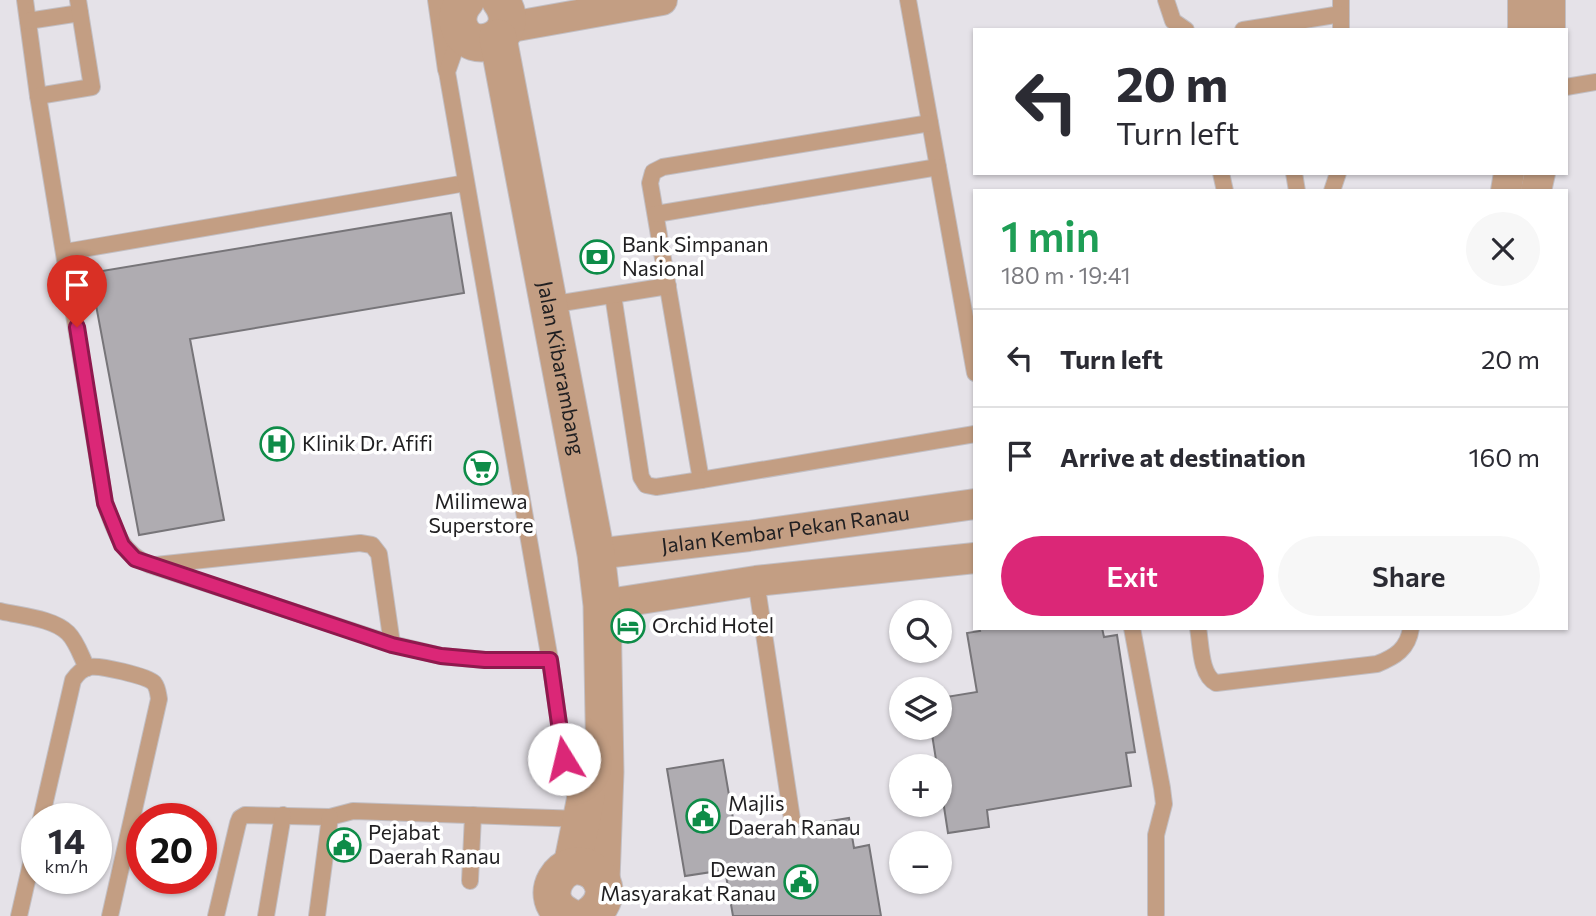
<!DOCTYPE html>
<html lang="en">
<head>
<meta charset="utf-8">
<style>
  :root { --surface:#fff; --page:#f7f7f7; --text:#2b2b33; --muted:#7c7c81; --line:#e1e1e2; --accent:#db2777 }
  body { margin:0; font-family:Commissioner,sans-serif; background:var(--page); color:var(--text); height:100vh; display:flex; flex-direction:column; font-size:26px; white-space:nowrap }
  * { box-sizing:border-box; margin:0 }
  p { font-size:23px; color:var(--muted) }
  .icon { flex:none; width:38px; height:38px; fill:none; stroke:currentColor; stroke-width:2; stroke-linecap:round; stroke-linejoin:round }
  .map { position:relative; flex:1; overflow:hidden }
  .panel { position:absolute; left:973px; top:189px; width:595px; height:441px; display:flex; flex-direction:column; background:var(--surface); border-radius:0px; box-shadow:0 2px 5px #0004 }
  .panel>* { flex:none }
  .hud { position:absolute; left:973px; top:28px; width:595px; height:147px; border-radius:0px; box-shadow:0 2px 5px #0004; background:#fff; color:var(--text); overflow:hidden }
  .fabs { position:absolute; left:889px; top:600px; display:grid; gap:14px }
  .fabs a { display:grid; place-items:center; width:63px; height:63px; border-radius:50%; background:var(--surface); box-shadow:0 2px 5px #0004; font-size:35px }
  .speed { position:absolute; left:21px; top:803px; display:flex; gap:14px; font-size:35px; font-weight:700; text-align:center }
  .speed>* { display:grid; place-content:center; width:91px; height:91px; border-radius:50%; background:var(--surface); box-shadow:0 2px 5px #0004; line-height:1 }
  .speed small { font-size:18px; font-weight:400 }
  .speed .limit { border:10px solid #d22; background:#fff; color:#111 }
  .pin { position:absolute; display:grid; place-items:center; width:60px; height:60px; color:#fff; margin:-72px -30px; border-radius:50% 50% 50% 0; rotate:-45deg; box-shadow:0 0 7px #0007 }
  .pin .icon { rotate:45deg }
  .me { position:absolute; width:77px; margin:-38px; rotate:351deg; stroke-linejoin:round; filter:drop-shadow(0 0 5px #0008) }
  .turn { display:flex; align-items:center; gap:24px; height:147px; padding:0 28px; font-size:32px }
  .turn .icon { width:91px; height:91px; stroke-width:2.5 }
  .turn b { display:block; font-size:49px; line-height:60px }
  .round { display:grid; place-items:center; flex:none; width:74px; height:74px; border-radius:37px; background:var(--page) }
  .overview { display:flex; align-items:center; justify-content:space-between; height:119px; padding:0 28px }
  h1 { font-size:42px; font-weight:600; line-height:52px; color:#1e9e55 }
  .button { display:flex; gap:14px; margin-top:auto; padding:14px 28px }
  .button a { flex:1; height:80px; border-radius:42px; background:var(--accent); color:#fff; font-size:28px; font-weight:600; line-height:80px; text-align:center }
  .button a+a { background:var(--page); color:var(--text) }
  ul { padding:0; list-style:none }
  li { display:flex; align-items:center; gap:21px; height:98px; padding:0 28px; border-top:2px solid var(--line) }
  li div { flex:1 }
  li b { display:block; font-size:26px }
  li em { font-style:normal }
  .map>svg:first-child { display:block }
  .building { fill:#afacb1; stroke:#777579; stroke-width:2 }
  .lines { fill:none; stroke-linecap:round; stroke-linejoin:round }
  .service-casing { stroke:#c2bfc4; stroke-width:18 }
  .minor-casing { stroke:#c2bfc4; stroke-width:32 }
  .tertiary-casing { stroke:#c2bfc4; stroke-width:39 }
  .service { stroke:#c39e83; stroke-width:16 }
  .minor { stroke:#c39e83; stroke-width:30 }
  .tertiary { stroke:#c39e83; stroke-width:37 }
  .route-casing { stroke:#8e194d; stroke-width:18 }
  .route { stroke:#db2777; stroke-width:12 }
  .labels { text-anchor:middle; stroke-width:7; stroke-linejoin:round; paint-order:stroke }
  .poi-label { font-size:21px; fill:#201f21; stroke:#fff; text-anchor:start }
  .street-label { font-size:21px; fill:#201f21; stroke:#fff }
</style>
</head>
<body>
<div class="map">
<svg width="1596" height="916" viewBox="0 0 1596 916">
  <rect width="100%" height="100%" fill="#e5e2e8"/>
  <g class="building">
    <polygon points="451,213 464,293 190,339 224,520 139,535 90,273"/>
    <polygon points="979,628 1102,628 1104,637 1117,635 1135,752 1126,753 1131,786 987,810 989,827 948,833 940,781 940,766 937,766 931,728 940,728 940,698 977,692 967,633 980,631"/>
    <polygon points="723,760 736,836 787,828 794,829 800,826 849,818 854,848 869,845 881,916 733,916 725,870 685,876 667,769"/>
  </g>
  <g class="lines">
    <defs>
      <g id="service">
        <path d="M25,0L38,96L105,503C115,532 121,552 150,565L392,644L441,656L485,660H550"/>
        <polyline points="436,0 446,70"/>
        <polyline points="908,0 975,373"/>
        <polyline points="1166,0 1173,21 1186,30"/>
        <polyline points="1341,0 1341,30"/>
        <polyline points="28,21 80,13"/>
        <polyline points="1243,30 1341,14"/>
        <polyline points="1566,87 1596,82"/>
        <polyline points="38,96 92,87 78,0"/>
        <polyline points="930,123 663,167 653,172 650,183 701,480 975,434"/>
        <polyline points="1221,173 1225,191"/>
        <polyline points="1294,173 1297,191"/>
        <polyline points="1332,191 1338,173"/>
        <polyline points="656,214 938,167"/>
        <polyline points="65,252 466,183"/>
        <polyline points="613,295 641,477 646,485 656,487 701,480"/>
        <polyline points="549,305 668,286"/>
        <polyline points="156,565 360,543 372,545 379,554 392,644"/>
        <polyline points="756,581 792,819"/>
        <path d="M0,611C20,616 53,618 68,633C77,642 81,656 87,668"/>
        <polyline points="1132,628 1162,788 1164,804 1156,835 1156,914"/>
        <path d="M1198,628C1201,644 1200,675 1216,683L1377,664C1395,657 1408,649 1411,628"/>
        <path d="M41,819L73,680C78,673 82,669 90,667C100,665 147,676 154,683C158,688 158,694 159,699L110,916"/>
        <polyline points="470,881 473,815"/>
        <polyline points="19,916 37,837"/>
        <polyline points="216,916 238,823 240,818 245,815 330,817 353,811 582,819 564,759 550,660 447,72 461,32"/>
        <polyline points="266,916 283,815"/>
        <polyline points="317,916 330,817"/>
      </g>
      <g id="minor">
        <polyline points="1523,0 1523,30"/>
        <polyline points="505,28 662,0"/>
        <polyline points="1550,30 1550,0"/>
        <polyline points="1506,191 1509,173"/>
        <polyline points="1536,191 1540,173"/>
        <path id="s1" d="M596,554L749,536L975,504"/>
        <polyline points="602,605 756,581 975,558"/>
      </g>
      <g id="tertiary">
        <path d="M466,0C460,7 456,16 459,26C470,61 527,36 500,0"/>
        <path id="s2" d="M498,38L596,554L602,605L605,772L601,880"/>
        <polyline points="572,866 586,797"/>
        <path d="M568,916C533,900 562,850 593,871C599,875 603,882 604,889C605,901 598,910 589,916"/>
      </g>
    </defs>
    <use href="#service" class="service-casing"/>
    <use href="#minor" class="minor-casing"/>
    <use href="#tertiary" class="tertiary-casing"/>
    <use href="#service" class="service"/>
    <use href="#minor" class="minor"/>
    <use href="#tertiary" class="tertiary"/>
  </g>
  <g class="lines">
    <defs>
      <polyline id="route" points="77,327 105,503 122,545 135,559 392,645 441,656 485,660 550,660 564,759"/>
    </defs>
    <use href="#route" class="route-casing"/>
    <use href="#route" class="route"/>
  </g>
  <defs>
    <symbol id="bank-ring" viewBox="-11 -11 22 22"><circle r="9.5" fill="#fff" stroke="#0e8c48" stroke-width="1.5"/><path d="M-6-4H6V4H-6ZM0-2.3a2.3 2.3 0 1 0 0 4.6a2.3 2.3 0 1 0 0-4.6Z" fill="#0e8c48"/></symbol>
    <symbol id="hospital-ring" viewBox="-11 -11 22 22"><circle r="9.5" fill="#fff" stroke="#0e8c48" stroke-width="1.5"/><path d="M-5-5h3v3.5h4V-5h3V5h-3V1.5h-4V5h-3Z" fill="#0e8c48"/></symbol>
    <symbol id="supermarket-ring" viewBox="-11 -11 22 22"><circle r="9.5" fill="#fff" stroke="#0e8c48" stroke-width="1.5"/><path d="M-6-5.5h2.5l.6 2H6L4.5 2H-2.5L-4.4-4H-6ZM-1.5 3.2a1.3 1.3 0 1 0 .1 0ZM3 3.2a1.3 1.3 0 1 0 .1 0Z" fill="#0e8c48"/></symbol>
    <symbol id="hotel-ring" viewBox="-11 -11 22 22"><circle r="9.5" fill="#fff" stroke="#0e8c48" stroke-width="1.5"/><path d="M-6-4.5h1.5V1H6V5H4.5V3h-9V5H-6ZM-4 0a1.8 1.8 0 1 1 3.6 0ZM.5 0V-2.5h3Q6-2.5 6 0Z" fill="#0e8c48"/></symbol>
    <symbol id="civic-ring" viewBox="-11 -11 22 22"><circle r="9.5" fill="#fff" stroke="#0e8c48" stroke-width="1.5"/><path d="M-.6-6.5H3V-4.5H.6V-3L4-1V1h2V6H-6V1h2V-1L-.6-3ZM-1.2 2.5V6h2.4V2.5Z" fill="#0e8c48"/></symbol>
  </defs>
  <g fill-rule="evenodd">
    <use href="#bank-ring" x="578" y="238" width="38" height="38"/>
    <use href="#hospital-ring" x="258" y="425" width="38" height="38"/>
    <use href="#supermarket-ring" x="462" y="449" width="38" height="38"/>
    <use href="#hotel-ring" x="609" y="607" width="38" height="38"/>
    <use href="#civic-ring" x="684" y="797" width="38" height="38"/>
    <use href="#civic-ring" x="325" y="826" width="38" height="38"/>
    <use href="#civic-ring" x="782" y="863" width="38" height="38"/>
  </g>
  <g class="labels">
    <g class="poi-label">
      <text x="622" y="252">Bank Simpanan<tspan x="622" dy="24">Nasional</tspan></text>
      <text x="302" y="451">Klinik Dr. Afifi</text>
      <text x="481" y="509" text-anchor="middle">Milimewa<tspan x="481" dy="24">Superstore</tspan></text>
      <text x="652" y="633">Orchid Hotel</text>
      <text x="728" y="811">Majlis<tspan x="728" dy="24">Daerah Ranau</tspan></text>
      <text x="368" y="840">Pejabat<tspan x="368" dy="24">Daerah Ranau</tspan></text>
      <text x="776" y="877" text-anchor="end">Dewan<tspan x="776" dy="24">Masyarakat Ranau</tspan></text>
    </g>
    <g class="street-label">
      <text dy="7" stroke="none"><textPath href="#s2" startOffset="336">Jalan Kibarambang</textPath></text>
      <text dy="7" stroke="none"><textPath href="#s1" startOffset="191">Jalan Kembar Pekan Ranau</textPath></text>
    </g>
  </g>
</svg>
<div class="fabs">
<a><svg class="icon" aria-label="search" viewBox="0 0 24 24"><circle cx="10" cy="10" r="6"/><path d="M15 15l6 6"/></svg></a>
<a><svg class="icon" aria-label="layers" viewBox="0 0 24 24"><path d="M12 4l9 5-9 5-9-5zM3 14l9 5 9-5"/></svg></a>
<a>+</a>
<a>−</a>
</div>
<div class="speed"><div>14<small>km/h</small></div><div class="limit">20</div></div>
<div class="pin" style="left:77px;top:327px;background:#d93025"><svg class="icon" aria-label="arrive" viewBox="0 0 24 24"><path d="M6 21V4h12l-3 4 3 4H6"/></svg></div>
<svg class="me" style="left:564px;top:759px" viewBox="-20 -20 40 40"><circle r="19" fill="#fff"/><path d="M0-13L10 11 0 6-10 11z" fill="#db2777"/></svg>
<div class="hud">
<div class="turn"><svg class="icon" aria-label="left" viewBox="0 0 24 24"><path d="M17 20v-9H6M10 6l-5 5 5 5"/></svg><div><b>20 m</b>Turn left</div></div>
</div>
<section class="panel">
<div class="overview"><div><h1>1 min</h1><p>180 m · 19:41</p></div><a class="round"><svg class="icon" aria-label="close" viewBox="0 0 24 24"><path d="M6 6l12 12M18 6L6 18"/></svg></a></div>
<ul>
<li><svg class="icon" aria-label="left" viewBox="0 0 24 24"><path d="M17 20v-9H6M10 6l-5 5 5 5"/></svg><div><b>Turn left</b></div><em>20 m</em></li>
<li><svg class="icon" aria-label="arrive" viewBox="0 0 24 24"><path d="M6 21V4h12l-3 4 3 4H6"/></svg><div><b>Arrive at destination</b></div><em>160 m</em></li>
</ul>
<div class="button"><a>Exit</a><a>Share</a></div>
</section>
</div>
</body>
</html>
